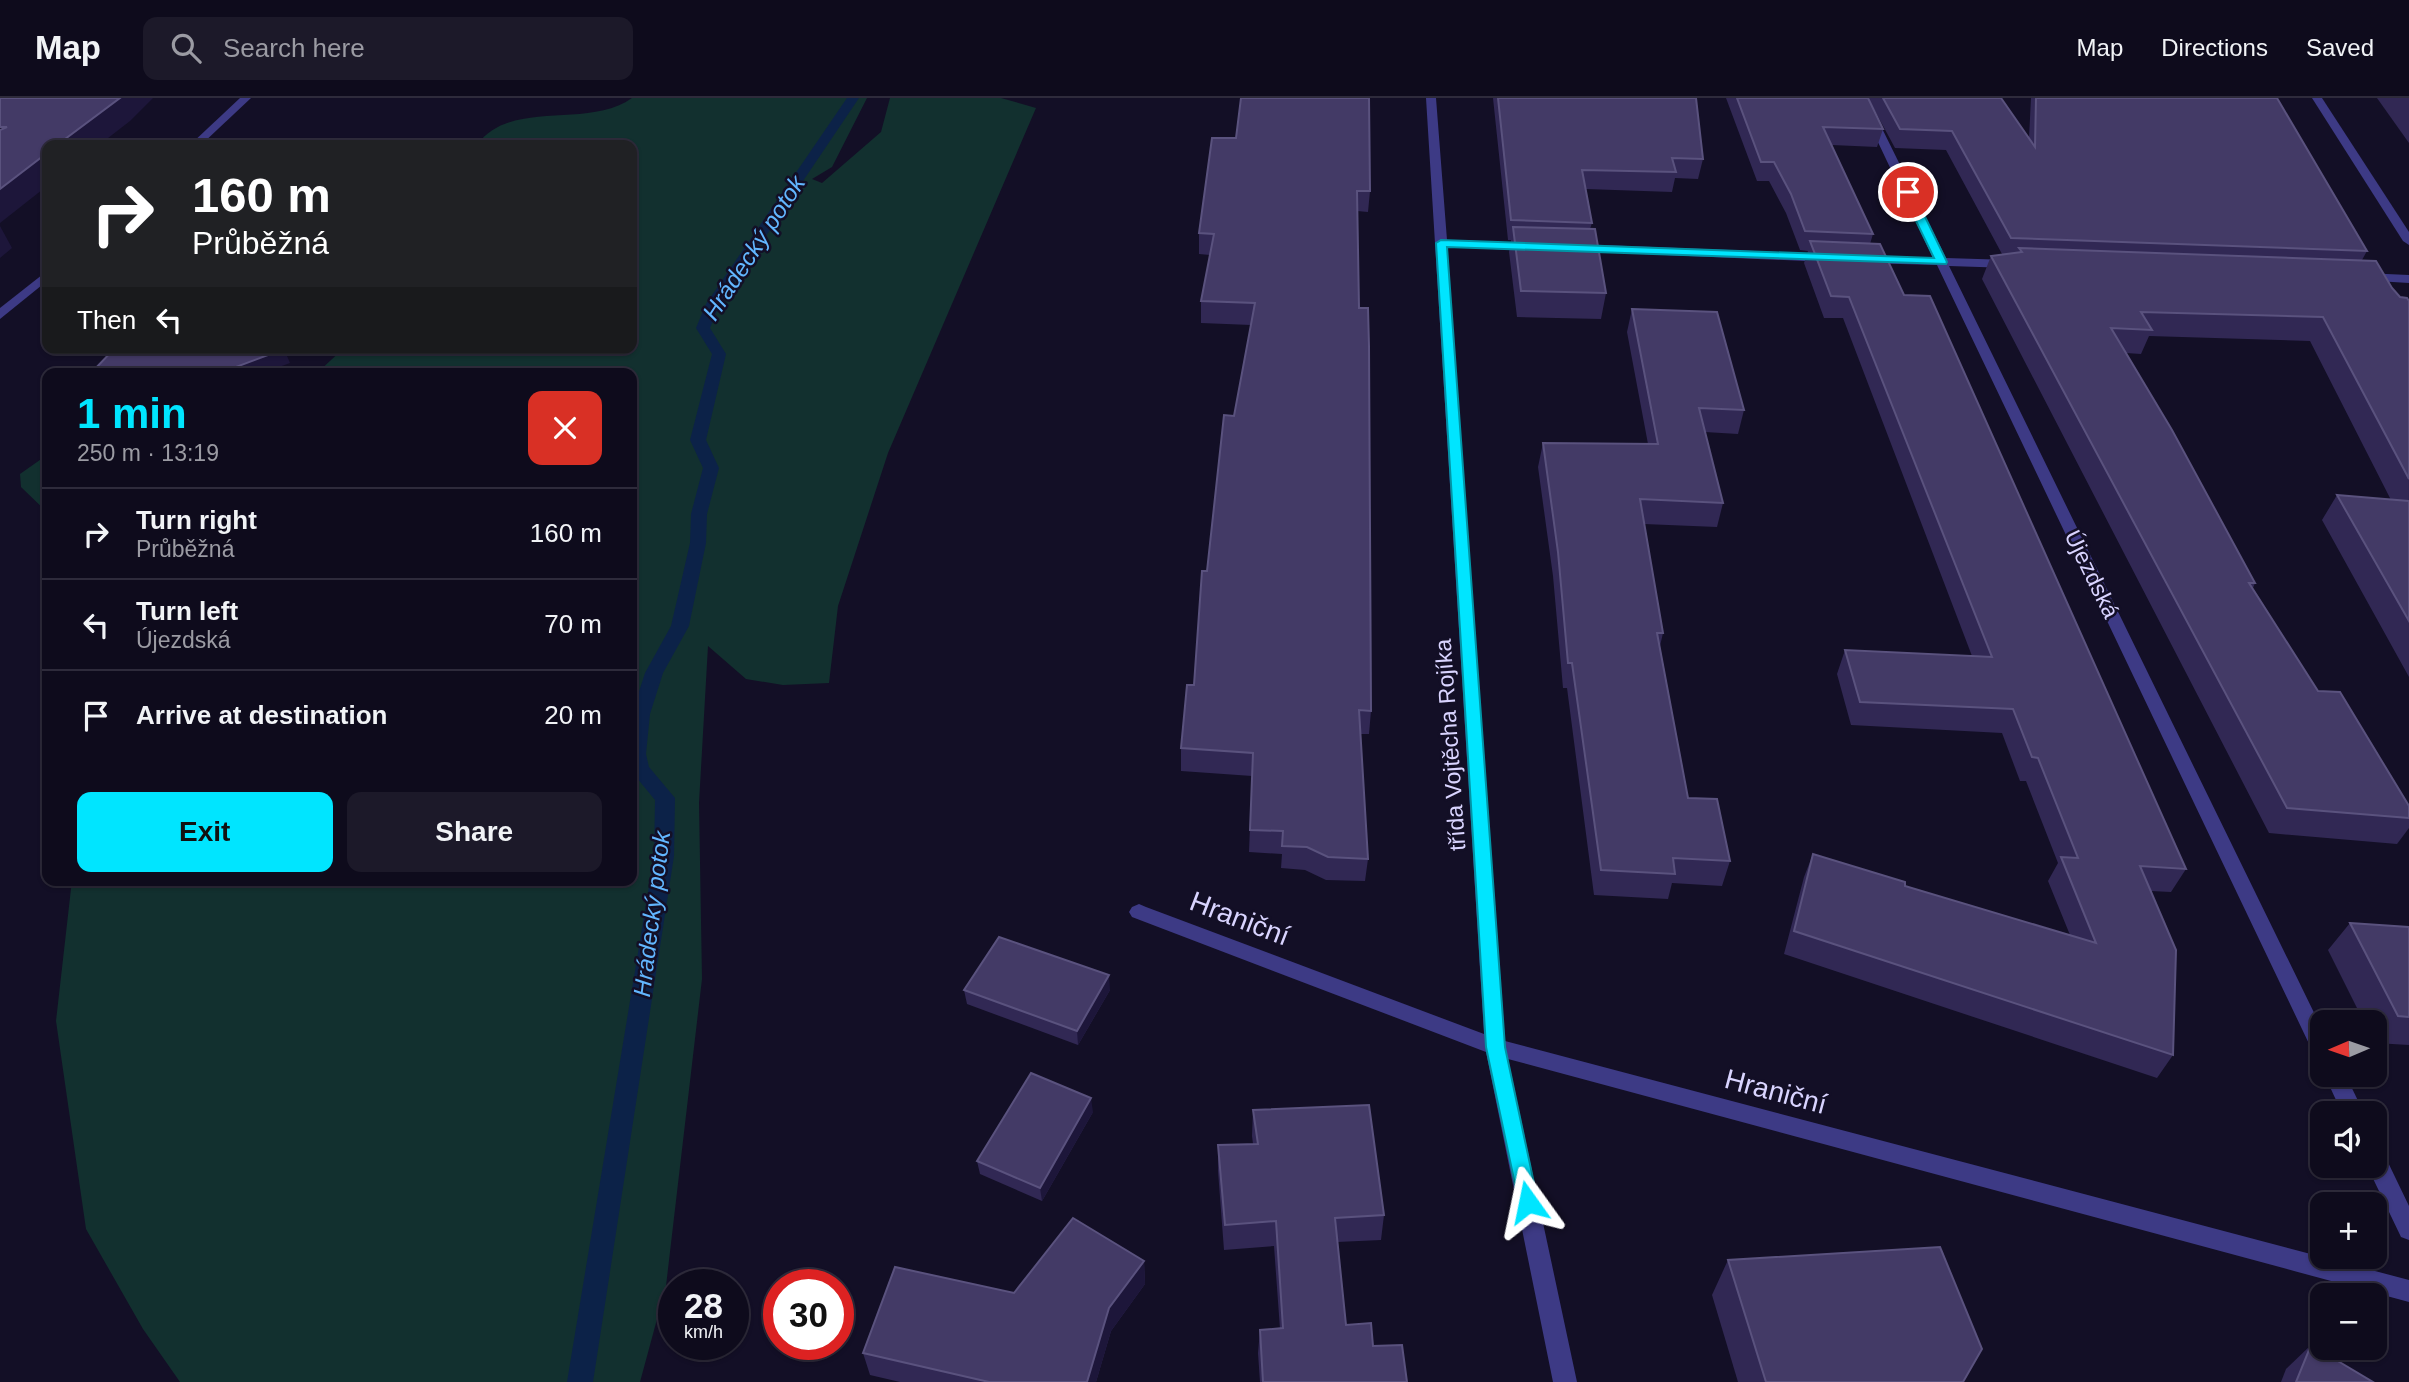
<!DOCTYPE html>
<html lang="en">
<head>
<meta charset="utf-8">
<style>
  :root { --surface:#0e0b1c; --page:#1c1929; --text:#f1f3f6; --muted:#9b9ba3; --line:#2e2b3b; --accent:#00e5ff }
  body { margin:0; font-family:Helvetica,sans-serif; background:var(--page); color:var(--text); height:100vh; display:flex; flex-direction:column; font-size:26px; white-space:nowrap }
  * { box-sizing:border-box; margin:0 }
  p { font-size:23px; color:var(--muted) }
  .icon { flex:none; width:38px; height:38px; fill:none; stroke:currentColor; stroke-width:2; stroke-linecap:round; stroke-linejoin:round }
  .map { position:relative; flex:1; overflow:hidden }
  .panel { position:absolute; left:42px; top:270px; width:595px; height:518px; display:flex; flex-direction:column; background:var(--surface); border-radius:14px; box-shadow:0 2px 5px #0004,0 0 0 2px var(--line) }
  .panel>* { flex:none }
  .banner { position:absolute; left:42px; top:42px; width:595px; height:214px; border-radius:14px; box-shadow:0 2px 5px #0004,0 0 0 2px var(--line); background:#202124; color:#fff; overflow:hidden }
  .needle { width:46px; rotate:268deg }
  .buttons { position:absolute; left:2310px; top:912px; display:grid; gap:14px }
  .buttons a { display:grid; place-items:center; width:77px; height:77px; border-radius:14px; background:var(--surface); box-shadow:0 2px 5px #0004,0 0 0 2px var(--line); font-size:35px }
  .speed { position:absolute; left:658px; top:1171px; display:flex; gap:14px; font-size:35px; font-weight:700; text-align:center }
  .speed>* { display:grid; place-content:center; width:91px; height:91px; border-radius:50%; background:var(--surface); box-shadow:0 2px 5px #0004,0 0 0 2px var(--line); line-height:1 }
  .speed small { font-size:18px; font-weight:400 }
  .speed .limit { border:10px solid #d22; background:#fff; color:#111 }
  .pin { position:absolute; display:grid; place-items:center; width:60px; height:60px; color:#fff; margin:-30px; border:4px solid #fff; border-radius:50%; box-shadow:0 2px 7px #0007 }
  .me { position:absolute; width:77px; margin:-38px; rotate:348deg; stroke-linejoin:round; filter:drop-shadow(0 0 5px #0008) }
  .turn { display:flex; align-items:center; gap:24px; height:147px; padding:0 35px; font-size:32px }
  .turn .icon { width:91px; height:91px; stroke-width:2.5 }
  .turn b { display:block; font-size:49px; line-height:60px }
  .then { display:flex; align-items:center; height:66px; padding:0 35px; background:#0003; gap:14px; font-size:26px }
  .round { display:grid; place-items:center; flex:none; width:74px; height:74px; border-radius:14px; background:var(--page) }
  .summary { display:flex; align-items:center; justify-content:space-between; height:119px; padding:0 35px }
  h1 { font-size:42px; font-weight:800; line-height:52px; color:var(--accent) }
  .primary-button { display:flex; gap:14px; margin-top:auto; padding:14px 35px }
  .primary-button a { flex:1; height:80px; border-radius:14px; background:var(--accent); color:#111; font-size:28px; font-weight:800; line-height:80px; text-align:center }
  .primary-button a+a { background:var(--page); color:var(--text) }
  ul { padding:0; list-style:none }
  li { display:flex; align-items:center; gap:21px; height:91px; padding:0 35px; border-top:2px solid var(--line) }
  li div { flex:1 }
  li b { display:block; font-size:26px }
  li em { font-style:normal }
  header { display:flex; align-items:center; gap:42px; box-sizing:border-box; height:98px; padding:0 35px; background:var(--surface); border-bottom:2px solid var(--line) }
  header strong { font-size:33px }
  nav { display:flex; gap:38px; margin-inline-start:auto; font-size:24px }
  .search { width:490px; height:63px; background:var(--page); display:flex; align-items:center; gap:18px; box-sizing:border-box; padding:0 24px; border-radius:14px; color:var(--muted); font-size:26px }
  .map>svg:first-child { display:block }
  .green { fill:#12302f }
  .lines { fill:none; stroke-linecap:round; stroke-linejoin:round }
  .stream { fill:#0c2248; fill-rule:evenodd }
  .minor { fill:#3d3a85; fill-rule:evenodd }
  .wall { fill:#312854 }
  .shaded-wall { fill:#1d163a }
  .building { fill:#433a66; stroke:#5a527e; stroke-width:2 }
  .route { fill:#00e5ff; stroke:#0095a6; stroke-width:2 }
  .labels { text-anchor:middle; stroke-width:5; stroke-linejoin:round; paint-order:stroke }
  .street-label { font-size:23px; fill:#d9d4ff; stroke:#130f26 }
  .water-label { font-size:24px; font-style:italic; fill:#62b6ff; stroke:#130f26 }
  .near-street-label { font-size:28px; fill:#d9d4ff; stroke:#130f26 }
</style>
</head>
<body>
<header>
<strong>Map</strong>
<div class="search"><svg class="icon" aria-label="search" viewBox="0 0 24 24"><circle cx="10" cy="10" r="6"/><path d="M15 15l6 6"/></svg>Search here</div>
<nav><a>Map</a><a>Directions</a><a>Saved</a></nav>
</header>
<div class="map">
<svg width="2409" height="1284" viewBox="0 0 2409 1284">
  <rect width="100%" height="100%" fill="#130f26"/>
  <g class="green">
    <path d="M632,0H867L832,69L812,81L822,85L881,34L890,0H1001L1036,10L888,355L838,508L829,585L783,587L746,581L708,548L699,705L702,881L666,1188L640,1284H180L143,1231L86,1131L56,923L72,782H632V275H317L344,250H632V47H477C511,0 587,32 632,0Z"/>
    <polygon points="47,357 47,414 21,389 20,376"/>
  </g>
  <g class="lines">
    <polygon class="stream" points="847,0 859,0 720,206 710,230 726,256 706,342 719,370 707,416 706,445 689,528 663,575 650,616 646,656 649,669 675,700 674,758 593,1284 567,1284 654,758 655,702 632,674 632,615 645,575 671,528 690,445 691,416 703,370 690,342 712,256 696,230 706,206"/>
    <g class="minor">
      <polygon points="240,0 251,0 201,47 190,47"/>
      <polygon points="1426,0 1436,0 1447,142 1535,145 1541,149 1535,153 1447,149 1505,943 2409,1182 2409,1204 1508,961 1577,1284 1553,1284 1486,954 1132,819 1129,814 1132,809 1139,806 1146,809 1484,936"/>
      <polygon points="1857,0 1867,0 1946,160 2010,162 2016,166 2010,170 1949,168 2322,931 2322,961 2315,958 2312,952 1937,167 1863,165 1857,161 1863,157 1933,160"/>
      <polygon points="2312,0 2322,0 2409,134 2409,147 2403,143"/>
      <polygon points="1577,146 1828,156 1834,160 1828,164 1573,153 1571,150"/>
      <polygon points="47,173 47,183 0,221 0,210"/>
      <polygon points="2364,175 2409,177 2409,185 2360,182 2358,179"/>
      <polygon points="2324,976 2345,976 2364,1015 2342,1015"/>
      <polygon points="2375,1051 2383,1054 2409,1108 2409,1142 2401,1139 2367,1068 2375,1068"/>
    </g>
  </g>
  <g class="wall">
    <polygon points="1493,0 1696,0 1703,61 1698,81 1675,80 1672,94 1586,91 1592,125 1590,131 1606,195 1601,221 1517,219 1509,154 1511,142 1508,142"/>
    <polygon points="1726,0 1868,0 1883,31 1877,49 1832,47 1873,136 1870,146 1904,197 2186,771 2171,794 2151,793 2173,957 2157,980 1784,856 1804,779 1813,756 1905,788 2070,837 2048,783 2058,765 2026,683 2020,683 2002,635 1851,627 1837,576 1845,552 1972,558 1843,220 1824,220 1804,165 1808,153 1800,152 1786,115 1769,83 1757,83"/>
    <polygon points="1868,0 2001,0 2029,40 2031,0 2277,0 2367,153 2362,162 2392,190 2400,199 2409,203 2409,579 2322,422 2337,397 2391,402 2310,243 2149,238 2141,256 2126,255 2255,485 2253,490 2318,593 2409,708 2409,730 2397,746 2269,735 1982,181 1991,158 2002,156 1946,52 1895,50"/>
    <polygon points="2377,0 2409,0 2409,45"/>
    <polygon points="1212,40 1370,93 1368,114 1357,113 1359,210 1371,613 1369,636 1360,636 1368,761 1365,783 1326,782 1305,772 1281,770 1282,756 1249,754 1252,678 1181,673 1181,650 1194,587 1207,473 1251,227 1201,225 1201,203 1210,157 1199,156 1199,135"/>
    <polygon points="1632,211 1744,312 1738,336 1705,334 1723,405 1717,429 1644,426 1663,535 1660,548 1688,700 1730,763 1722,788 1672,785 1668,801 1594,797 1567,590 1563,590 1553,478 1538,369 1543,345 1648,346 1627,234"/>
    <polygon points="2350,825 2409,829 2409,947 2375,945 2375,924 2364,924 2328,852"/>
    <polygon points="964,892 1110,892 1078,947 967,906"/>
    <polygon points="1253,1012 1384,1117 1381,1142 1337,1144 1346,1227 1373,1248 1407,1284 1260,1284 1258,1255 1260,1232 1280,1231 1274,1148 1224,1152 1218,1073 1218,1047 1253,1046 1252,1038"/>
    <polygon points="1093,1014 1042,1103 980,1076 977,1063"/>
    <polygon points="1728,1162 1963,1284 1738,1284 1712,1197"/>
    <polygon points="1144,1163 1145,1186 1111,1233 1096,1284 900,1284 870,1277 863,1255 1014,1195"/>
    <polygon points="2311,1247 2373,1284 2281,1284 2286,1271"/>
  </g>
  <g class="shaded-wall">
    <polygon points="120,0 153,0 130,23 99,47 57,47"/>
    <polygon points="47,55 47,88 0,125 0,91"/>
    <polygon points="0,128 12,150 0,160"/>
    <polygon points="284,251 290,265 263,275 220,275"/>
    <polygon points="1109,877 1110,892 1078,947 1077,933"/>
    <polygon points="1091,1000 1093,1014 1042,1103 1040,1090"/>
    <polygon points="1144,1163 1145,1186 1111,1233 1096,1284 1087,1284 1109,1210"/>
  </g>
  <g class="building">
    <polygon points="0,0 120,0 57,47 47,47 47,55 0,91 0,32 7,29 0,29"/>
    <polygon points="1241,0 1369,0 1370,93 1357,93 1359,210 1368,210 1369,248 1371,613 1359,612 1368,761 1328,759 1307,749 1282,748 1283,733 1250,732 1253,655 1181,650 1187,587 1194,587 1202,473 1207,473 1224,317 1234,318 1255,205 1201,203 1214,136 1199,135 1212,40 1236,40"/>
    <polygon points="1498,0 1696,0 1703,61 1672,60 1676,74 1582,72 1592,125 1511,122"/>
    <polygon points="1737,0 1868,0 1883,31 1823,29 1873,136 1805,133 1791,96 1774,64 1761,64"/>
    <polygon points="1883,0 2001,0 2035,49 2036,0 2277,0 2367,153 2011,140 1952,33 1900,31"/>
    <polygon points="1513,129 1595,131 1606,195 1521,193"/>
    <polygon points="1810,143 1880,146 1904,197 1930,198 2186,771 2140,768 2176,852 2173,957 1794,833 1813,756 1905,784 1905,788 2096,845 2061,759 2078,760 2038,660 2032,659 2013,611 1860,604 1845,552 1992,559 1849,199 1831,198"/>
    <polygon points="2019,150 2376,163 2392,190 2400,199 2407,200 2409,203 2409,381 2323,219 2141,214 2152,232 2111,230 2172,332 2255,485 2249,485 2318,593 2340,594 2409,708 2409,720 2287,710 1991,158 2022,154"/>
    <polygon points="1632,211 1717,214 1744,312 1699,310 1723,405 1640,401 1663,535 1657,535 1688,700 1717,701 1730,763 1673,760 1675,776 1601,772 1572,565 1568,565 1558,454 1543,345 1658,346"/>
    <polygon points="115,250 273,250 284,251 220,275 91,275"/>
    <polygon points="2337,397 2409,403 2409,523"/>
    <polygon points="2350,825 2409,829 2409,919 2398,918"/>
    <polygon points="999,839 1109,877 1077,933 964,892"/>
    <polygon points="1031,975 1091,1000 1040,1090 977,1063"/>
    <polygon points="1369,1007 1384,1117 1335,1120 1346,1227 1371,1225 1373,1248 1402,1247 1407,1284 1263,1284 1260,1232 1283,1230 1276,1123 1225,1127 1218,1047 1258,1046 1253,1012"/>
    <polygon points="1073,1120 1144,1163 1109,1210 1087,1284 989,1284 863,1255 895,1169 1014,1195"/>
    <polygon points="1940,1149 1982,1251 1963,1284 1766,1284 1728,1162"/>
    <polygon points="2311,1247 2373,1284 2296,1284"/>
  </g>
  <polygon class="route" points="1908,90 1913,94 1947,164 1946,166 1447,149 1505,949 1538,1104 1535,1110 1528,1113 1520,1110 1486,949 1436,145 1441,142 1934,160 1902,94"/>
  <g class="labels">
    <g class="street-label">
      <text transform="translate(2092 476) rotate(64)" y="8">Újezdská</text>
      <text transform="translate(1450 647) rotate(-94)" y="8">třída Vojtěcha Rojíka</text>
    </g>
    <g class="water-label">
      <text transform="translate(754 150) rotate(-57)" y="8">Hrádecký potok</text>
      <text transform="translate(652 816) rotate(-83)" y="8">Hrádecký potok</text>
    </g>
    <g class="near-street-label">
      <text transform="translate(1240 820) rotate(21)" y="10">Hraniční</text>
      <text transform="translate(1776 993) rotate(15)" y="10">Hraniční</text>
    </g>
  </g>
</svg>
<div class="buttons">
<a><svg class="needle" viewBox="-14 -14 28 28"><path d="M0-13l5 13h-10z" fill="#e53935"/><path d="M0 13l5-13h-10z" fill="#9b9ba3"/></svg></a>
<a><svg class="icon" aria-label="sound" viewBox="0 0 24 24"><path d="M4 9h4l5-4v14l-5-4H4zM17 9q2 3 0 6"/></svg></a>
<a>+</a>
<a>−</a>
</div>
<div class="speed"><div>28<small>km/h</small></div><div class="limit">30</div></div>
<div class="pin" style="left:1908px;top:94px;background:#d93025"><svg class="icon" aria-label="arrive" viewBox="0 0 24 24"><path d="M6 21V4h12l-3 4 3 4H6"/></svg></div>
<svg class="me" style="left:1528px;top:1104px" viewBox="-20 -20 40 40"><path d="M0-17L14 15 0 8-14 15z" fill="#00e5ff" stroke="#fff" stroke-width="4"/></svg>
<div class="banner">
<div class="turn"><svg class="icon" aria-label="right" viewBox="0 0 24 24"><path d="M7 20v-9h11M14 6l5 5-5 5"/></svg><div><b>160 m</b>Průběžná</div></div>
<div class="then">Then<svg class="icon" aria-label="left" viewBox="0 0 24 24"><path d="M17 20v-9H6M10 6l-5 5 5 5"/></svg></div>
</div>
<section class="panel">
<div class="summary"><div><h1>1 min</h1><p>250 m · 13:19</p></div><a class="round" style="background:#d93025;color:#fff"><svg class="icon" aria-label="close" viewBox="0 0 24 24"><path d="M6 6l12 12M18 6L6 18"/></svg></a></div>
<ul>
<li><svg class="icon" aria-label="right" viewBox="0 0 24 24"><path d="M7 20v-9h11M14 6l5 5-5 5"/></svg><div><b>Turn right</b><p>Průběžná</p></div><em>160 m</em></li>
<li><svg class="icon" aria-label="left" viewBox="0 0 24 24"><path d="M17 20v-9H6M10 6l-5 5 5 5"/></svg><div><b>Turn left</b><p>Újezdská</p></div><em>70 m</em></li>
<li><svg class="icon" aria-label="arrive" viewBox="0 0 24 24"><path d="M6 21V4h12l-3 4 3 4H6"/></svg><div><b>Arrive at destination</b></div><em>20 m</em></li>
</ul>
<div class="primary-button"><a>Exit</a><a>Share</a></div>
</section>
</div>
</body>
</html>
